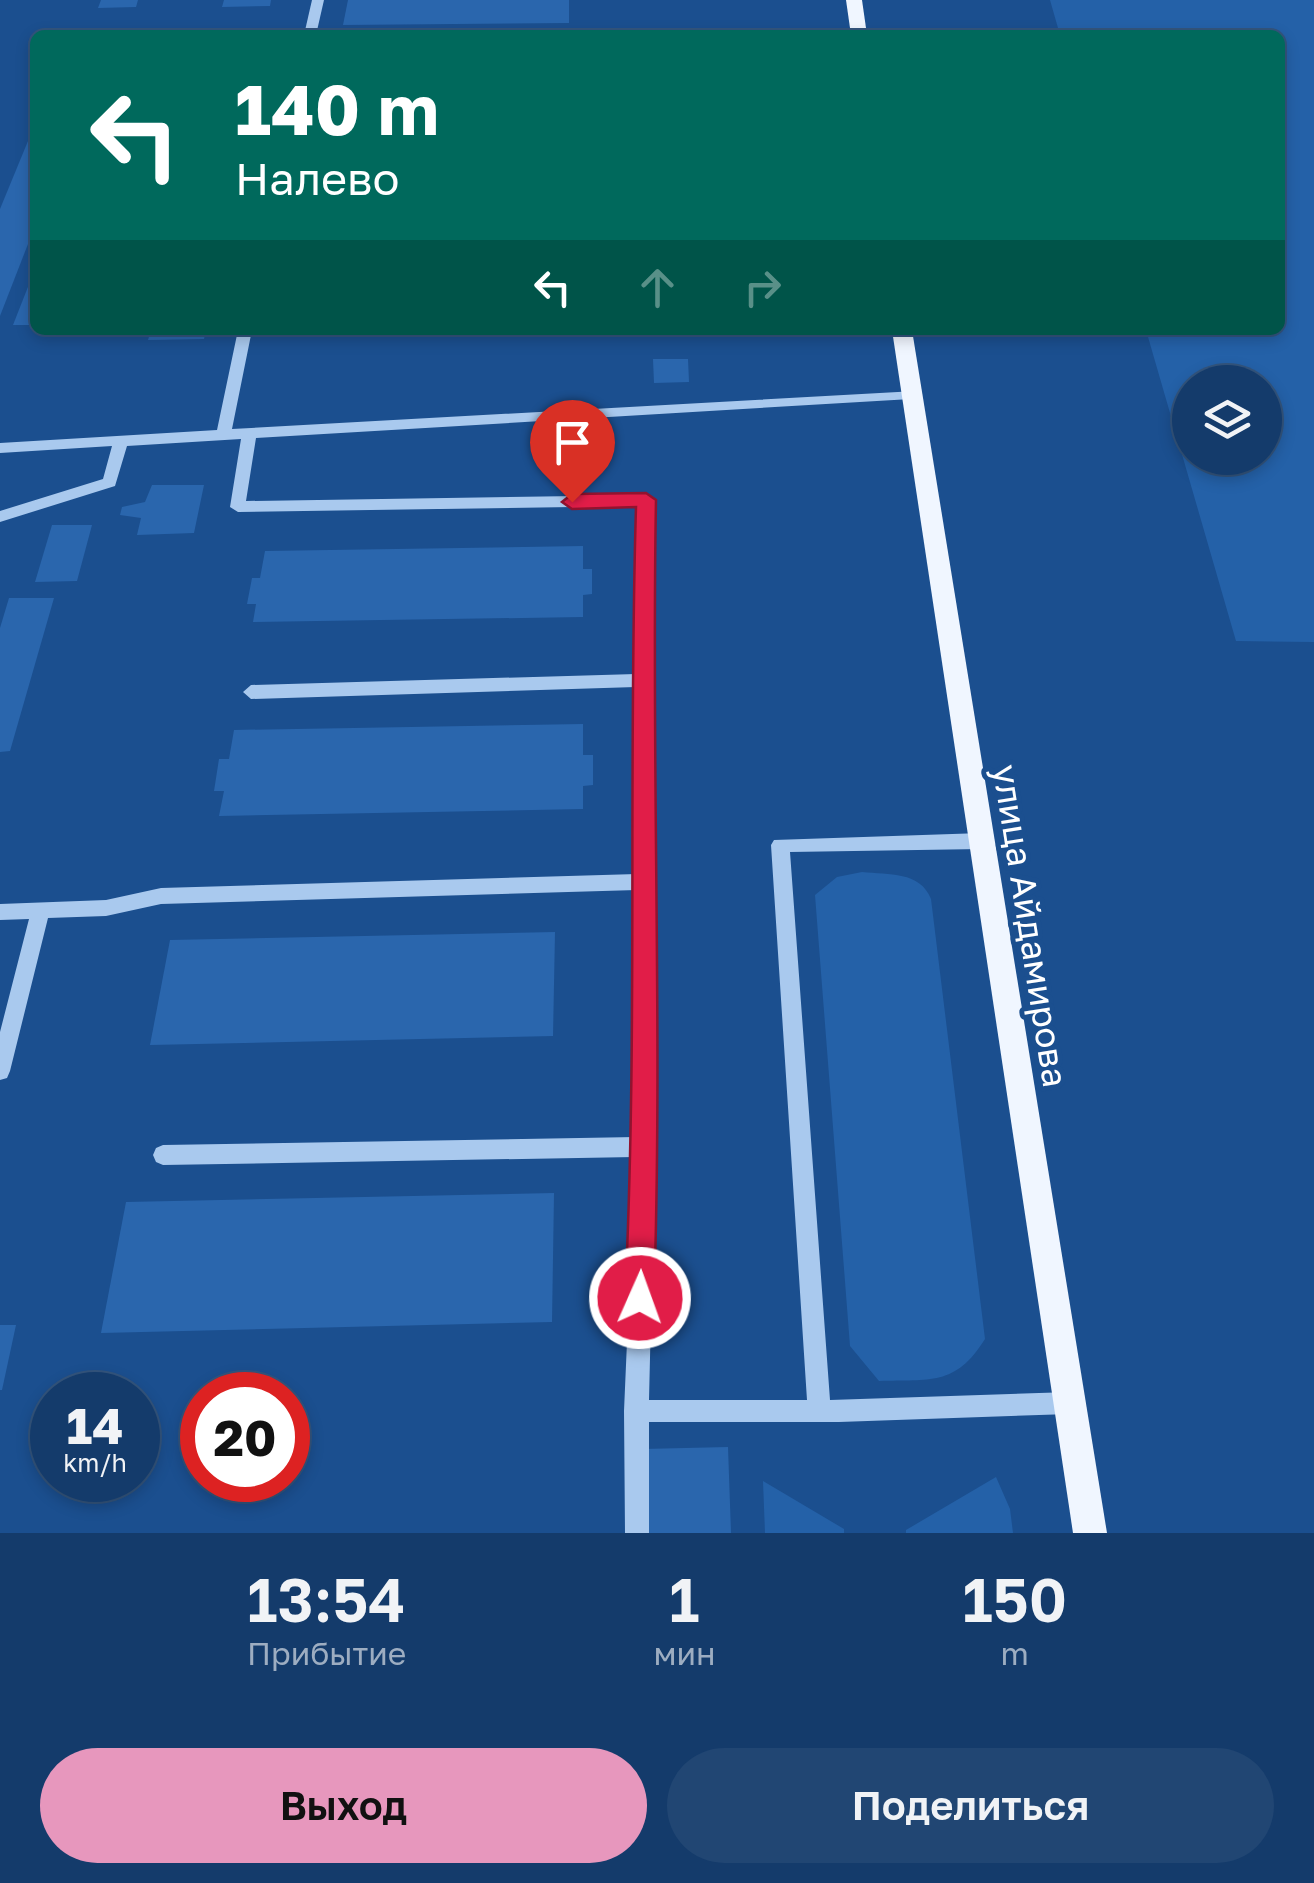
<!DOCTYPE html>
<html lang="ru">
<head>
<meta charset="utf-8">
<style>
  :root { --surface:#143b6b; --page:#214673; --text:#f1f3f6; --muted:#9dadc1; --line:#33557e; --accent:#e797bd }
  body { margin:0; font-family:"Golos Text",sans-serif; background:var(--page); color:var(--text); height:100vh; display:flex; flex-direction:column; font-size:38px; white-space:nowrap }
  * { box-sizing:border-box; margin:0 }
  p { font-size:32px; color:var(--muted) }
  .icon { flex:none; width:55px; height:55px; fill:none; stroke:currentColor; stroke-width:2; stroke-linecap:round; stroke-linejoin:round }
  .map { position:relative; height:1533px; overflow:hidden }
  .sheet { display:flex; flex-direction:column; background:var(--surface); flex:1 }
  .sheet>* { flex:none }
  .top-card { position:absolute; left:30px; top:30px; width:1255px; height:305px; border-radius:15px; box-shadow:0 5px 15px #0003,0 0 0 2px var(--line); background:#00695c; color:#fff; overflow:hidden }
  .fabs { position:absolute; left:1172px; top:365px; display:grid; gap:20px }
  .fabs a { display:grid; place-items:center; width:110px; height:110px; border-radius:50%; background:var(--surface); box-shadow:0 5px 15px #0003,0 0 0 2px var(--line); font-size:50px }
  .speed { position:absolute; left:30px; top:1372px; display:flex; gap:20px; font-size:50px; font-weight:700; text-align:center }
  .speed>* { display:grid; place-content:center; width:130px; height:130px; border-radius:50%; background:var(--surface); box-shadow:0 5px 15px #0003,0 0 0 2px var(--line); line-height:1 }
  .speed small { font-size:25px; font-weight:400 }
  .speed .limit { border:15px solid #d22; background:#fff; color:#111 }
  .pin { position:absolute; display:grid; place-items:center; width:85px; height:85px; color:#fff; margin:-102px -42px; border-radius:50% 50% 50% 0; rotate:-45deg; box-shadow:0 0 10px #0007 }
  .pin .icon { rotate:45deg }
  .me { position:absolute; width:110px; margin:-55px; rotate:2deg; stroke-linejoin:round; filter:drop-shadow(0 0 8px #0008) }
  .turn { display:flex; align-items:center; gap:35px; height:210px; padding:0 40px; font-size:45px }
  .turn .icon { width:130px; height:130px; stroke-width:2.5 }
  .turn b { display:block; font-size:70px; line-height:85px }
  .lanes { display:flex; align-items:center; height:95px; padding:0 40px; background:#0003; justify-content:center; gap:50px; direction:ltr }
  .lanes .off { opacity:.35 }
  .eta { display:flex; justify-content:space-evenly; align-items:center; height:170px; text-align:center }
  .eta b { font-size:60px; font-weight:600; line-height:70px }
  .cta { display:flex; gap:20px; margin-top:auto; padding:20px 40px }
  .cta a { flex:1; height:115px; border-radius:60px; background:var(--accent); color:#111; font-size:40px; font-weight:600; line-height:115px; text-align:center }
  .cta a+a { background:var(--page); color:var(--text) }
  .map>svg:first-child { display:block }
  .green { fill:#2461a8; fill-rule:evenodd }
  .building { fill:#2a66ad }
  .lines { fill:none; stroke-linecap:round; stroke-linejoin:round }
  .minor { fill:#a9c9ee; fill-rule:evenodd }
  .major { fill:#f0f6ff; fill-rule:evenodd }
  .route { fill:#e11d48; stroke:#92132f; stroke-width:2.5 }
  .labels { text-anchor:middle; stroke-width:10; stroke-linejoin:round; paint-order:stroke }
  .street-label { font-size:35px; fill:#fff; stroke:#1b4f8f }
</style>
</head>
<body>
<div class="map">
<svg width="1314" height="1533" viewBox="0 0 1314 1533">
  <rect width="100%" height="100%" fill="#1b4f8f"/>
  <g class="green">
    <path d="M1050,0H1314V642L1236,641L1146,330H1280V35H1060ZM1265,382V458H1190V382Z"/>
    <path d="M862,872C889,875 920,871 931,899L985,1339C955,1387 930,1379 879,1381L850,1346L815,895L837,877Z"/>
    <polygon points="996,1477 1010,1509 1013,1533 906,1533 906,1530"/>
    <polygon points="763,1481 844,1529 844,1533 765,1533"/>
  </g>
  <g class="building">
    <polygon points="101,0 138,0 136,7 98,8"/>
    <polygon points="224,0 271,0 270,6 222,7"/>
    <polygon points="348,0 569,0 569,23 343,25"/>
    <polygon points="35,124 35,226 0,316 0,209"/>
    <polygon points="35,269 35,325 13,325"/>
    <polygon points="151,330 206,330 204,339 148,340"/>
    <polygon points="285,330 535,330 535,333 284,337"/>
    <polygon points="653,359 688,359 689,382 654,383"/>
    <polygon points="152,485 204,485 194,533 137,535 141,518 120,515 122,507 145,502"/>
    <polygon points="52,525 92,525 77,581 35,582"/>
    <polygon points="583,546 583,569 592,569 592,594 583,595 583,617 253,622 256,604 247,604 252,578 260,578 265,551"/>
    <polygon points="9,598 54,598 10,751 0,752 0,628"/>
    <polygon points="583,724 583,755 593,755 593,785 583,786 583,809 219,816 224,791 214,791 219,759 229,759 234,730"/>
    <polygon points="555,932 553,1036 150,1045 170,940"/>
    <polygon points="554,1193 552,1322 101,1333 126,1202"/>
    <polygon points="0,1325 16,1325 2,1390 0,1390"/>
    <polygon points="728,1447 731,1533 645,1533 643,1449"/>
  </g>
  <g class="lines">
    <g class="minor">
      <polygon points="312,0 324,0 316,35 304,35"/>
      <polygon points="238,330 252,330 232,429 916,391 916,397 911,399 256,438 246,501 646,495 654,500 657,1065 649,1400 807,1400 771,845 774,840 982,833 988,836 991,841 988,846 982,849 790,852 830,1400 1070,1392 1078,1395 1081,1403 1078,1411 1070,1414 839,1422 649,1422 649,1533 625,1533 624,1411 635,1157 163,1165 156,1162 153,1155 156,1148 163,1145 636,1137 637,890 161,904 106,916 48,918 10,1071 7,1078 0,1080 0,1032 29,919 0,920 0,904 106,900 161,888 637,874 636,687 251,699 243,692 251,685 636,674 638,506 238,512 230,507 241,439 127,446 115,486 0,522 0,511 103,479 112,446 0,453 0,443 217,430"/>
    </g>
    <g class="major">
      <polygon points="846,0 862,0 867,35 851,35"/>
      <polygon points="892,330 912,330 1107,1533 1073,1533"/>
    </g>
  </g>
  <path class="route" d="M646,493L656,500C651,766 663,1032 654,1298L650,1308L640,1312L629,1308L625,1298C638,1034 628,771 636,507L572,509L562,502L572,494Z"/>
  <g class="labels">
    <g class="street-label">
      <text transform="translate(1030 926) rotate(81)" y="12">улица Айдамирова</text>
    </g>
  </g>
</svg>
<div class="fabs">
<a><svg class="icon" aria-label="layers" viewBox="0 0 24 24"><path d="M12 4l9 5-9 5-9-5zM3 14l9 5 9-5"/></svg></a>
</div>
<div class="speed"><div>14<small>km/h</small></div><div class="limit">20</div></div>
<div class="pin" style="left:572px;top:502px;background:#d93025"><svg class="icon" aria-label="arrive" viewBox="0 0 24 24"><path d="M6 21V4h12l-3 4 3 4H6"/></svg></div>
<svg class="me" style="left:640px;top:1298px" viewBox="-20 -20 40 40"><circle r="17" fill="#e11d48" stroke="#fff" stroke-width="3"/><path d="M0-11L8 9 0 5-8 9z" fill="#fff"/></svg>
<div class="top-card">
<div class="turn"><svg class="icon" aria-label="left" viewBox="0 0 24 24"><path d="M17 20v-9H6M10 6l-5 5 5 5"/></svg><div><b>140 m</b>Налево</div></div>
<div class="lanes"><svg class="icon" aria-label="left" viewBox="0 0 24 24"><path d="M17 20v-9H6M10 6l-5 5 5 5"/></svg><svg class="icon off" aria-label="ahead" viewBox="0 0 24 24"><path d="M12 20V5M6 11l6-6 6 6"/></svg><svg class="icon off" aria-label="right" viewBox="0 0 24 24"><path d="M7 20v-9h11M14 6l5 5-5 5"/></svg></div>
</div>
</div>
<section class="sheet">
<div class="eta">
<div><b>13:54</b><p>Прибытие</p></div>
<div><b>1</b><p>мин</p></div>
<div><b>150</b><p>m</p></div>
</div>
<div class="cta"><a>Выход</a><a>Поделиться</a></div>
</section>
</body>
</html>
